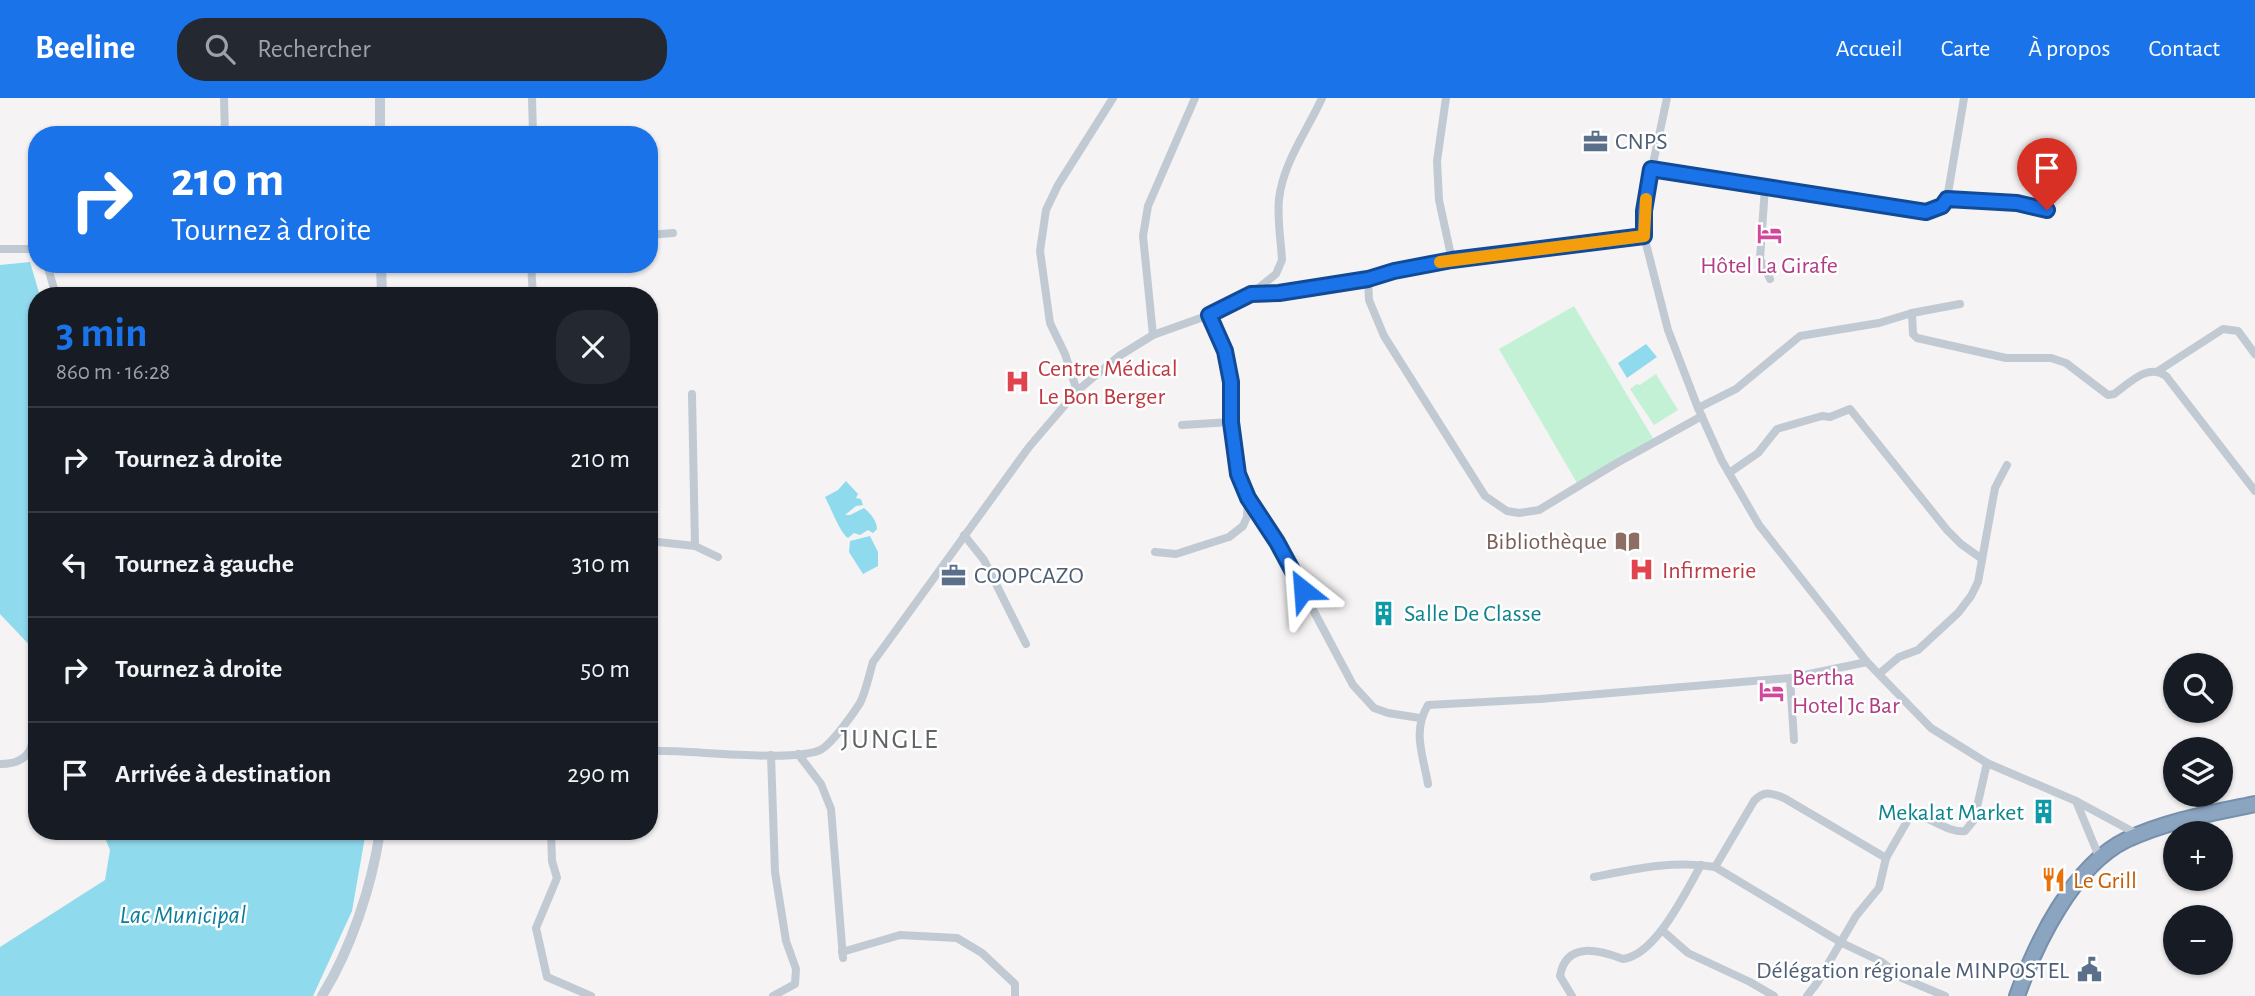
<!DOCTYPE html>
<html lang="fr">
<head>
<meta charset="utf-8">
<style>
  :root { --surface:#171b24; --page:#242831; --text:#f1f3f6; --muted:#9ea1a6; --line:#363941; --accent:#1a73e8 }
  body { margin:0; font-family:"Alegreya Sans",sans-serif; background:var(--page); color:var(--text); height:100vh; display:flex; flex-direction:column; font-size:26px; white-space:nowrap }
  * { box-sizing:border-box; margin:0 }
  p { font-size:23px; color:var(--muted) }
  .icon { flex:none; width:38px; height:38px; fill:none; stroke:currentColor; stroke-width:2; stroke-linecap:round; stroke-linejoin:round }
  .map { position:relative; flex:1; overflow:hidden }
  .drawer { position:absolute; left:28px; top:189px; width:630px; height:553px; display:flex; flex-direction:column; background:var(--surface); border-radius:28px; box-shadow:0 2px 5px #0004 }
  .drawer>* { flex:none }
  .top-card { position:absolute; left:28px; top:28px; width:630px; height:147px; border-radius:28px; box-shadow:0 2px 5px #0004; background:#1a73e8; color:#fff; overflow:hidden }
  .controls { position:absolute; left:2163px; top:555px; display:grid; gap:14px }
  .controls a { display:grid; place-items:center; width:70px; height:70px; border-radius:50%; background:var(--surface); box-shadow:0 2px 5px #0004; font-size:35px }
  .pin { position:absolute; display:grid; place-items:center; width:60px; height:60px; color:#fff; margin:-72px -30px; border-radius:50% 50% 50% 0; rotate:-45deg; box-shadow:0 0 7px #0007 }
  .pin .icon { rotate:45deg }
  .me { position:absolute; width:77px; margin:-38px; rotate:332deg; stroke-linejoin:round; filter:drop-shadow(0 0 5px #0008) }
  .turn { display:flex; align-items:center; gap:24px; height:147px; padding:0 28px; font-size:32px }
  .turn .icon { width:91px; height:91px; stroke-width:2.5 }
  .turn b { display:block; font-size:49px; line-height:60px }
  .round { display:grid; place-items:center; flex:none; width:74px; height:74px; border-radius:28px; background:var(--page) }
  .headline { display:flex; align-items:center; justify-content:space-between; height:119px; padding:0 28px }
  h1 { font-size:42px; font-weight:600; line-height:52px; color:var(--accent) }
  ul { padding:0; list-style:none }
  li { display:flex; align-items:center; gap:21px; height:105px; padding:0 28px; border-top:2px solid var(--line) }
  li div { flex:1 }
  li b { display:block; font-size:26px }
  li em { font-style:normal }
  header { display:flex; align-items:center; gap:42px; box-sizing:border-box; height:98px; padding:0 35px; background:var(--accent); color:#fff }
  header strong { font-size:33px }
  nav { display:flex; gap:38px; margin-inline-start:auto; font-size:24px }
  .search { width:490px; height:63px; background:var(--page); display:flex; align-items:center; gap:18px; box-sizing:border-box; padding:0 24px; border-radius:28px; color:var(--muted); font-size:26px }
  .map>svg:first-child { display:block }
  .green { fill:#c3f1d5 }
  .water { fill:#90daee }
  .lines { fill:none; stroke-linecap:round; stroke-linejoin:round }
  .highway-casing { stroke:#7690ad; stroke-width:18 }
  .street { stroke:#c1cad2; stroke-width:8 }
  .secondary { stroke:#c1cbd6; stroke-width:10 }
  .highway { stroke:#8ba5c1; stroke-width:14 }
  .route-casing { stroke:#114b97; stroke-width:18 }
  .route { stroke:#1a73e8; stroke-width:12 }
  .slow { stroke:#f59e0b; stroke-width:12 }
  .labels { text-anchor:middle; stroke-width:5; stroke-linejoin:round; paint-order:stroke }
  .service-label { font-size:24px; fill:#4e5e75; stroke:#fff; text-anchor:start }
  .hotel-label { font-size:24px; fill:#b23c85; stroke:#fff }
  .health-label { font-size:24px; fill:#be3a42; stroke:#fff; text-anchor:start }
  .education-label { font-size:24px; fill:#785e54; stroke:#fff; text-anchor:end }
  .culture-label { font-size:24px; fill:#0d838f; stroke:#fff; text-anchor:start }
  .food-label { font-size:24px; fill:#c56008; stroke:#fff; text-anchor:start }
  .water-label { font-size:26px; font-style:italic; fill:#0c7c9b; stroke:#fff }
  .quarter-label { font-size:28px; letter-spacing:2px; fill:#5f6368; stroke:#fff }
</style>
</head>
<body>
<header>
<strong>Beeline</strong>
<div class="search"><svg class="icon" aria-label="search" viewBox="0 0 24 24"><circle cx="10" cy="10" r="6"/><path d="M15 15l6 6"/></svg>Rechercher</div>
<nav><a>Accueil</a><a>Carte</a><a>À propos</a><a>Contact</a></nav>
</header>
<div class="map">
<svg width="2255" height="898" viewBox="0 0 2255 898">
  <rect width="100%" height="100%" fill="#f5f3f3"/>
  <g class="green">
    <polygon points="1574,208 1654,342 1577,385 1499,251"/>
    <polygon points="1656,276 1678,312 1654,327 1630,291 1637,286 1640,287"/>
  </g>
  <g class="water">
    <polygon points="30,164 40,198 37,198 37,555 0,516 0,167"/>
    <polygon points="1646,246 1657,259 1627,280 1618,265"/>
    <path d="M846,383L858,396L856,400L861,401L863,407L856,408L845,417H850L864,410C871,416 877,423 877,431L873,435L868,432L860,437L854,435L848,440C840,435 831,410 825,399L838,392Z"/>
    <polygon points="870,438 878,454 878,468 863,476 849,454 850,443"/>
    <polygon points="102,733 366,733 352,813 313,898 0,898 0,849 105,782 110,752"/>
  </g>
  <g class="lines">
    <defs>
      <path id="highway" d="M2017,898C2036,845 2073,768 2126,742C2166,723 2212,715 2255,706"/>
    </defs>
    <use href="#highway" class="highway-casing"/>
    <g class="street">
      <polyline points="224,0 225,37"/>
      <polyline points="532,0 533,37"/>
      <polyline points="1446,0 1437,63 1439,102 1452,162"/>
      <polyline points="1667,0 1647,94 1644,138 1668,232 1698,310 1722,363 1759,427 1867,564 1931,630 1987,665 2076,703 2139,737"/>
      <polyline points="1651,71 1926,114 1942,108 1947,101 1964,0"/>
      <polyline points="1765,89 1760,161 1770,181"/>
      <polyline points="1947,101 2017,105 2047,112"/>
      <polyline points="649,137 673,135"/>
      <polyline points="0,151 37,151"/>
      <polyline points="47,166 56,198"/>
      <polyline points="531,166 533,198"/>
      <polyline points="1368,181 1369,202 1384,238 1485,398 1507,413 1519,415 1539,412 1615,366 1702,318"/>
      <path d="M1251,196L1276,176L1282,162C1281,143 1277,121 1279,101C1283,65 1307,33 1322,0"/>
      <path d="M1912,215L1913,236L1917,240L2006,260H2051L2066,265L2108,297L2114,296C2130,285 2147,265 2166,278L2255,393"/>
      <polyline points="1209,217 1225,253 1232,284 1231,324 1238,376 1248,400 1277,444 1353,587 1374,610 1388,615 1420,620"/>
      <polyline points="1153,237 1143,138 1148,108 1195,0"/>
      <polyline points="2158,273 2223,231 2238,233 2255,256"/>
      <polyline points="1077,293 1065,256 1050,225 1040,153 1046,112 1058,87 1113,0"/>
      <polyline points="692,296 695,448"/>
      <polyline points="1698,310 1736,291 1800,238 1879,225 1912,215 1960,206"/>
      <polyline points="1182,327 1231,324"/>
      <polyline points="1729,375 1758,355 1777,331 1822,318 1830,319 1850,311 1947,432 1961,446 1982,461"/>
      <polyline points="964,437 984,462 1026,546"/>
      <polyline points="649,443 695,448 718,459"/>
      <polyline points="1155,454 1176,456 1229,439 1243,428 1247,419 1248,401"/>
      <polyline points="1879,576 1899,559 1918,552 1958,515 1971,498 1978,484 1995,390 2007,367"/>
      <polyline points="1790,580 1794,642"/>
      <path d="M649,653C686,651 796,666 822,651C833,644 853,616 860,605C866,593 869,577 873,564L1029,349L1077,293L1119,258L1153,237L1209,217L1251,196L1279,195L1368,181L1394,173L1452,162L1644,138"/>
      <polyline points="798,656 821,686 831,711 843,860"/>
      <polyline points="771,657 775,774 786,843 796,871 795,886 773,898"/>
      <path d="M0,666C33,666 36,645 32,617"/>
      <path d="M1428,686C1423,657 1412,633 1428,607L1540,601L1790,580L1867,564"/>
      <polyline points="2076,703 2100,761"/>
      <polyline points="551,733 552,763 557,780 536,830 547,879 591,898"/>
      <path d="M1715,769L1754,703C1764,692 1771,695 1784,700L1886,760"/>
      <path d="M1594,779C1635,771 1674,762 1715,769L1842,845L1882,864L1902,880L1945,898"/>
      <polyline points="1663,833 1688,855 1750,884 1774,898"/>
      <polyline points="842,854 900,837 957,840 982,855 1015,886 1015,898"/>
      <path d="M1572,898L1560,878C1566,843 1599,852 1623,861C1656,857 1686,793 1701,767"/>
      <path d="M1807,898L1817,885L1856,818L1879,790L1886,760L1909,720C1927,713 1946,736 1965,733L1974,722L1987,665"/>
    </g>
    <g class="secondary">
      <polyline points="380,0 380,37"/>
      <polyline points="381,166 382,198"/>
      <path d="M322,898C351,851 372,788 380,733"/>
    </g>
    <use href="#highway" class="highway"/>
  </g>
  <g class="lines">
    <defs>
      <polyline id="route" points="1303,492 1277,444 1248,400 1238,376 1231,324 1231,284 1225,253 1209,217 1251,196 1279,195 1368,181 1394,173 1452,162 1644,138 1644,113 1651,71 1926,114 1942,108 1947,101 2017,105 2047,112"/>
    </defs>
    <use href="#route" class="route-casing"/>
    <use href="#route" class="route"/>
    <polyline class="slow" points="1440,164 1644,138 1646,101"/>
  </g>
  <defs>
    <symbol id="office-bare" viewBox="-9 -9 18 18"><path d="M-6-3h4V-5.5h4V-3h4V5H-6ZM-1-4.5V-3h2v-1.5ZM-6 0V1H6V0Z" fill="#5c6f8a" stroke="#fff" stroke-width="2.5" paint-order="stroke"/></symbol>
    <symbol id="hotel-bare" viewBox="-9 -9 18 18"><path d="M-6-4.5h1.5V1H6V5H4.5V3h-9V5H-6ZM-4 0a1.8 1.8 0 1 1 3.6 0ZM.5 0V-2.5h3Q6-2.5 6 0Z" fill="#d1479c" stroke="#fff" stroke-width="2.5" paint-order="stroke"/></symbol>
    <symbol id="hospital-bare" viewBox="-9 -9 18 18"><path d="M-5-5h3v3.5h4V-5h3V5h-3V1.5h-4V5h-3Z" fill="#e0444e" stroke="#fff" stroke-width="2.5" paint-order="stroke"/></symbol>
    <symbol id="library-bare" viewBox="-9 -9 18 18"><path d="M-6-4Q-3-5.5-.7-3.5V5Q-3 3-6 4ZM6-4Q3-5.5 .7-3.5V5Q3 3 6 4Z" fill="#8d6e63" stroke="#fff" stroke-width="2.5" paint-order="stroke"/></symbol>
    <symbol id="building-bare" viewBox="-9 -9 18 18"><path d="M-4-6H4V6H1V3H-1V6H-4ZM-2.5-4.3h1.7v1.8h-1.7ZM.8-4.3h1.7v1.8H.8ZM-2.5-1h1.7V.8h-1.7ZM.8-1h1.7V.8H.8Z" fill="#0f9aa8" stroke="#fff" stroke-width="2.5" paint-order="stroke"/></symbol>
    <symbol id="restaurant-bare" viewBox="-9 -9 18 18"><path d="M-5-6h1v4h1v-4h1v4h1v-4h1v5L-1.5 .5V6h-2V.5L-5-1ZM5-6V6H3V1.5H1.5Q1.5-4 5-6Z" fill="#e8710a" stroke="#fff" stroke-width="2.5" paint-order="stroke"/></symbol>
    <symbol id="civic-bare" viewBox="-9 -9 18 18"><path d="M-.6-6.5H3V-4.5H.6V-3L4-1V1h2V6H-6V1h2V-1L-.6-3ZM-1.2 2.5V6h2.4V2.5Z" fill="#5c6f8a" stroke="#fff" stroke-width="2.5" paint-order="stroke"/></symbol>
  </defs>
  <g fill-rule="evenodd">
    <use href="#office-bare" x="1578" y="26" width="35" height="35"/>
    <use href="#hotel-bare" x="1752" y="118" width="35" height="35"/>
    <use href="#hospital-bare" x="1000" y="266" width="35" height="35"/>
    <use href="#library-bare" x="1610" y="426" width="35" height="35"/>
    <use href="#hospital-bare" x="1624" y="454" width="35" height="35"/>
    <use href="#office-bare" x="936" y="460" width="35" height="35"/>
    <use href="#building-bare" x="1366" y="498" width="35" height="35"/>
    <use href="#hotel-bare" x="1754" y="576" width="35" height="35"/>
    <use href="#building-bare" x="2026" y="696" width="35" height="35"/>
    <use href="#restaurant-bare" x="2036" y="764" width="35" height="35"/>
    <use href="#civic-bare" x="2072" y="854" width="35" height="35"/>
  </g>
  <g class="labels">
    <g class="service-label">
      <text x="1615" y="51">CNPS</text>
      <text x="974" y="485">COOPCAZO</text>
      <text x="2069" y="880" text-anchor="end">Délégation régionale MINPOSTEL</text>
    </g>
    <g class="hotel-label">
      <text x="1769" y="175">Hôtel La Girafe</text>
      <text x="1792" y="587" text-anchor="start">Bertha<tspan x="1792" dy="28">Hotel Jc Bar</tspan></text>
    </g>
    <g class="health-label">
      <text x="1038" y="278">Centre Médical<tspan x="1038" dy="28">Le Bon Berger</tspan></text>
      <text x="1662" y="480">Infirmerie</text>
    </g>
    <g class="education-label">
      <text x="1607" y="451">Bibliothèque</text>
    </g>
    <g class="culture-label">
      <text x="1404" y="523">Salle De Classe</text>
      <text x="2024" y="722" text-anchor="end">Mekalat Market</text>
    </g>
    <g class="food-label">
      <text x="2073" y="790">Le Grill</text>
    </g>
    <g class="water-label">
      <text x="183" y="825">Lac Municipal</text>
    </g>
    <g class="quarter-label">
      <text x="890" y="650">JUNGLE</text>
    </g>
  </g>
</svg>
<div class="controls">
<a><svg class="icon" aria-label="search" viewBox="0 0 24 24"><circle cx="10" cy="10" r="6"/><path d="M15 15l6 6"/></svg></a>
<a><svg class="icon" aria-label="layers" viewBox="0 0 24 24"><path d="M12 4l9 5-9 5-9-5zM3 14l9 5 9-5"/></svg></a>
<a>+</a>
<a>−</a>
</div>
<div class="pin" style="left:2047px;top:112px;background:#d93025"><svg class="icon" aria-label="arrive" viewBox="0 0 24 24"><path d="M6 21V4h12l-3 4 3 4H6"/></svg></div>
<svg class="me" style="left:1303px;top:492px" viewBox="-20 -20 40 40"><path d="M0-17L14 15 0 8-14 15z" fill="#1a73e8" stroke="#fff" stroke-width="4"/></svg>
<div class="top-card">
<div class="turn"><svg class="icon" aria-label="right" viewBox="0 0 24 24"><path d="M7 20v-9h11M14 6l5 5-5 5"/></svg><div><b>210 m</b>Tournez à droite</div></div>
</div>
<section class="drawer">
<div class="headline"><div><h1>3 min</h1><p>860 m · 16:28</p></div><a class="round"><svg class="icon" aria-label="close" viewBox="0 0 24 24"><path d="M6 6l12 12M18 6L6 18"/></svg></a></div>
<ul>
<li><svg class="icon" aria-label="right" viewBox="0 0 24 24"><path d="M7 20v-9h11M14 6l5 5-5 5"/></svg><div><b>Tournez à droite</b></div><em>210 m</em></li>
<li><svg class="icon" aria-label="left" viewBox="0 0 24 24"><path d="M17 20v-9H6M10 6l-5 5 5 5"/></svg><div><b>Tournez à gauche</b></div><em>310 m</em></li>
<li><svg class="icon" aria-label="right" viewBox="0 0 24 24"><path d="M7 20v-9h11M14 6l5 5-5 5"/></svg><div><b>Tournez à droite</b></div><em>50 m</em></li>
<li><svg class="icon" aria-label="arrive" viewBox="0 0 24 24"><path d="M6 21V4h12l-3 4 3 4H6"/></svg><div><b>Arrivée à destination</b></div><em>290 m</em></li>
</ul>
</section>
</div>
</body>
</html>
